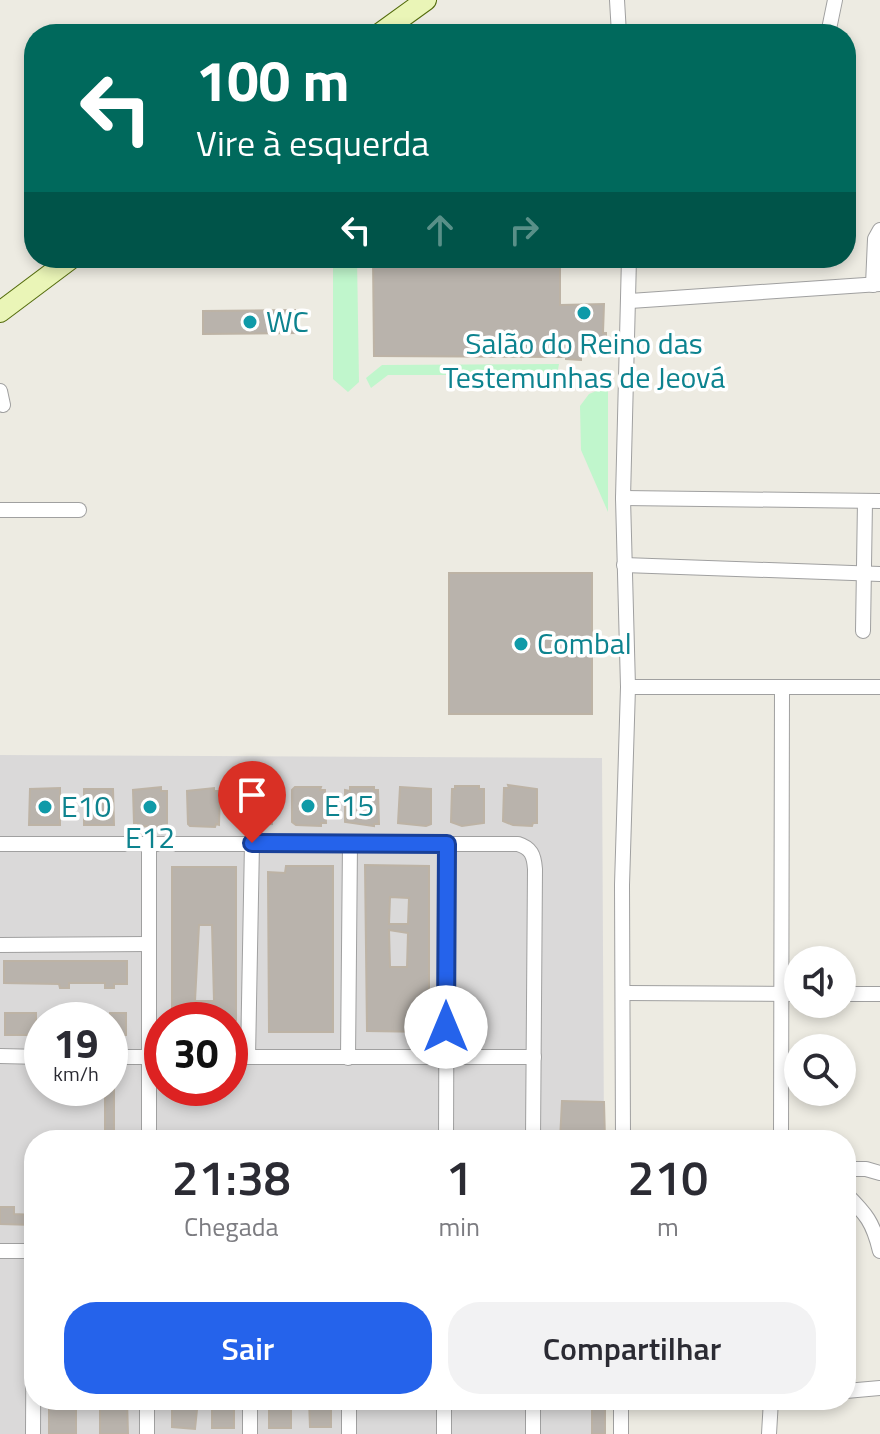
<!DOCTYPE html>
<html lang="pt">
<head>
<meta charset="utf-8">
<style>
  :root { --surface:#fff; --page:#f2f2f3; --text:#2b2b33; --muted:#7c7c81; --accent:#2563eb }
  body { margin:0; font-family:"Titillium Web",sans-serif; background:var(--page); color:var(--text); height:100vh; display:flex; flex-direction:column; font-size:30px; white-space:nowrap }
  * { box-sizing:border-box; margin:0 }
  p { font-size:26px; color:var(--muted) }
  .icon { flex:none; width:44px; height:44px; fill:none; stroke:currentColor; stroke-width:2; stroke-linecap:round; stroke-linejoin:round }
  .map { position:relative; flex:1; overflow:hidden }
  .drawer { position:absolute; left:24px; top:1130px; width:832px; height:280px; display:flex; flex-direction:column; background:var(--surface); border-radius:32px; box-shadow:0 4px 12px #0003 }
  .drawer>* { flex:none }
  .hud { position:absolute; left:24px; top:24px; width:832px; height:244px; border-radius:32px; box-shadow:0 4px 12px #0003; background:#00695c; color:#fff; overflow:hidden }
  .buttons { position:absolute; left:784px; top:946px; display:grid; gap:16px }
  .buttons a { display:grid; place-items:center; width:72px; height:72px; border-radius:50%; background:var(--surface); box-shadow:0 4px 12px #0003; font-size:40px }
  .speed { position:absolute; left:24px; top:1002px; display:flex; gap:16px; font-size:40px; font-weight:700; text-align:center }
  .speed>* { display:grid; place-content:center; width:104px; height:104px; border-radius:50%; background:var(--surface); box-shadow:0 4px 12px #0003; line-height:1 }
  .speed small { font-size:20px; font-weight:400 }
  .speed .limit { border:12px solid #d22; background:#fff; color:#111 }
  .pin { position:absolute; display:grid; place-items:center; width:68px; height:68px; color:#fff; margin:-82px -34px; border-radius:50% 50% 50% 0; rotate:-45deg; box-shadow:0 0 8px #0007 }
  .pin .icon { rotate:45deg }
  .me { position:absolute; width:88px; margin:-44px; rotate:0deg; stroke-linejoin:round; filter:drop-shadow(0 0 6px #0008) }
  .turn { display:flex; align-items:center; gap:28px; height:168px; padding:0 40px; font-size:36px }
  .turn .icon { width:104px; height:104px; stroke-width:2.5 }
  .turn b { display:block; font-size:56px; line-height:68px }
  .lanes { display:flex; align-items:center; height:76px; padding:0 40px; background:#0003; justify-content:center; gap:40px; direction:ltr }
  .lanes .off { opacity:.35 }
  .eta { display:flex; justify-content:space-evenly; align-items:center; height:136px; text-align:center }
  .eta b { font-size:48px; font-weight:600; line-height:56px }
  .action { display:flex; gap:16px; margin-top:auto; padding:16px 40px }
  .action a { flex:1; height:92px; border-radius:32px; background:var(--accent); color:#fff; font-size:32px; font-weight:600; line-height:92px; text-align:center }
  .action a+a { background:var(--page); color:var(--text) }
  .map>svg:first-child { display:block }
  .residential { fill:#dad9d9; fill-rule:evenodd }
  .park { fill:#c0f6cc }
  .building { fill:#b9b3ac; stroke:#bdb3a5; stroke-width:2; fill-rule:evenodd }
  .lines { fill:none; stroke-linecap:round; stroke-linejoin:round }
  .street-casing { stroke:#a0a0a0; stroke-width:16 }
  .secondary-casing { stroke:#536b0b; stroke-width:22 }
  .street { stroke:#fff; stroke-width:14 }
  .secondary { stroke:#eaf5b7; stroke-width:20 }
  .route-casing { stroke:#184099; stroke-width:20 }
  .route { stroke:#2563eb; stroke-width:14 }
  .culture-dot { fill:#0f9aa8; stroke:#fff; stroke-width:3 }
  .labels { text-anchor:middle; stroke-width:7; stroke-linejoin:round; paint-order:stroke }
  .culture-label { font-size:30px; fill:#0d838f; stroke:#fff; text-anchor:start }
</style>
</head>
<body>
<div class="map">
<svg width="880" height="1434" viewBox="0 0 880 1434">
  <rect width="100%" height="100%" fill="#edebe2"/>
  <path class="residential" d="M0,755L602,758L604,1140H34V1400H605V1434H0ZM42,1020H110V1088H42ZM162,1020H230V1088H162Z"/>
  <g class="park">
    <polygon points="333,258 357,258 359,382 348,392 333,379"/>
    <polygon points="559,364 557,375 388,375 371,388 366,378 382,365"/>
    <polygon points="608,386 608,512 581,450 580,406 589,394"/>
  </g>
  <g class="building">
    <polygon points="373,258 560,258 560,305 604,304 603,333 606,333 606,351 581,350 581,360 566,359 566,357 374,356"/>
    <polygon points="295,310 297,333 203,334 203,311"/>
    <rect x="449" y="573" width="143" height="141"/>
    <polygon points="508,785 537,789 537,823 533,823 532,826 513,825 503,821 504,788 509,788"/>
    <polygon points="455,786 479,786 479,789 484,789 484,823 462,826 451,822 452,789 455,789"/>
    <polygon points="161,787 161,791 167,791 167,824 162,827 138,826 138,823 134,823 133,790"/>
    <polygon points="266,787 266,789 272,790 272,824 244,826 244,823 239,823 239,790"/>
    <polygon points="295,787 321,787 320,790 325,790 326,823 321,823 321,826 296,825 292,822 292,790"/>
    <polygon points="350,787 374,787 374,790 378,790 379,824 374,824 374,826 345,822 345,790 350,791"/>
    <polygon points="400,787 431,789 431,824 426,826 398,823"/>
    <polygon points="60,788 60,825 29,825 30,789"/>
    <polygon points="214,788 214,791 220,791 219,825 216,824 215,827 190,826 188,824 187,791"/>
    <polygon points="84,789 113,789 114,825 84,825"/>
    <path d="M365,865L429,866V1032L367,1031ZM390,897L409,898L408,924H389ZM389,930L408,933L407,967H390Z"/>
    <polygon points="286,866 333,866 333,1032 269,1032 268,872 285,873"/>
    <path d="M172,867H236V1020H172ZM199,925H212L214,1001H195Z"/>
    <polygon points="4,961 127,961 127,984 114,984 114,988 105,988 105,983 69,983 69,988 60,988 59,984 4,983"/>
    <rect x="5" y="1013" width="31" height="22"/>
    <rect x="110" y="1013" width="16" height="22"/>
    <rect x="105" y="1088" width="9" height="47"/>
    <polygon points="562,1101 604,1102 605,1140 560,1140"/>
    <polygon points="0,1207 14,1207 14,1214 34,1215 34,1225 0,1224"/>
    <rect x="49" y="1400" width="27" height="34"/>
    <polygon points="100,1400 127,1400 128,1434 100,1434"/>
    <polygon points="172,1400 198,1400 195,1429 172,1427"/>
    <rect x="212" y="1400" width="22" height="28"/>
    <rect x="269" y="1400" width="22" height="28"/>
    <polygon points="309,1400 331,1400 331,1427 310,1427"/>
    <rect x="592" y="1400" width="13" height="34"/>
  </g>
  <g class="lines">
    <defs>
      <g id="street">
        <polyline points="617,0 619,34"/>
        <polyline points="828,34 835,0"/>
        <polyline points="873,285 875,239 880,230"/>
        <polyline points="630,301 880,284"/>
        <polyline points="0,391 3,405"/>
        <polyline points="623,498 880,501"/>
        <polyline points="0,510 79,510"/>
        <polyline points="624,565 880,574"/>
        <polyline points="863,631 865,501"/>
        <polyline points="628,687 880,687"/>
        <path d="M0,844H518C531,848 534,855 535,869L533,1140"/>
        <polyline points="149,844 149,1140"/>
        <polyline points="0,945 148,944"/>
        <polyline points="625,993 798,994"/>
        <polyline points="842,994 880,994"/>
        <polyline points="0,1056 42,1057"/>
        <polyline points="110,1057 162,1057"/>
        <polyline points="230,1057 534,1057"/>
        <polyline points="248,1057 252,843"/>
        <polyline points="348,1058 350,843"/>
        <polyline points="446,1140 447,844"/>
        <polyline points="623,1140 622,885 628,687 623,498 629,258"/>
        <polyline points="781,1140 782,688"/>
        <polyline points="846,1169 866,1169 880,1173"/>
        <path d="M846,1194C866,1214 873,1222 880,1251"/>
        <polyline points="0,1251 34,1251"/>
        <polyline points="846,1391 880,1388"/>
        <polyline points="33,1434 34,1251"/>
        <polyline points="147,1434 147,1400"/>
        <polyline points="250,1434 250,1400"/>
        <polyline points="349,1434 349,1400"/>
        <polyline points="444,1434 444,1400"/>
        <polyline points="533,1434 533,1400"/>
        <polyline points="621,1434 621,1400"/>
        <polyline points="769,1434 771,1400"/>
      </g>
      <g id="secondary">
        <polyline points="379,34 426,0"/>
        <polyline points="0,312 72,258"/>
      </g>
    </defs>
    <use href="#street" class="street-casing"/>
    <use href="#secondary" class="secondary-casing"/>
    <use href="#street" class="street"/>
    <use href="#secondary" class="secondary"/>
  </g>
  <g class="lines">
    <defs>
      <polyline id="route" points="252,843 447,844 446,1027"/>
    </defs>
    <use href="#route" class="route-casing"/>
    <use href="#route" class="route"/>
  </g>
  <g class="culture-dot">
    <circle cx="584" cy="313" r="8"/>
    <circle cx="250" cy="322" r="8"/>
    <circle cx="521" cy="644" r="8"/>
    <circle cx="308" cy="806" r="8"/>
    <circle cx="45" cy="807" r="8"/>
    <circle cx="150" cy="807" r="8"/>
  </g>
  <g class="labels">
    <g class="culture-label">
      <text x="266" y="332">WC</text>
      <text x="584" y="354" text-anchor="middle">Salão do Reino das<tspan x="584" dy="34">Testemunhas de Jeová</tspan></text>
      <text x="537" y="654">Combal</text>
      <text x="324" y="816">E15</text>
      <text x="61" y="817">E10</text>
      <text x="150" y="848" text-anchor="middle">E12</text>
    </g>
  </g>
</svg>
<div class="buttons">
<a><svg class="icon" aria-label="sound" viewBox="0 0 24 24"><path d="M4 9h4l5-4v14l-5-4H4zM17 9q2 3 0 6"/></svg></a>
<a><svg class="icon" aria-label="search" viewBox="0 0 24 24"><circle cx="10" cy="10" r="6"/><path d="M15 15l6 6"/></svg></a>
</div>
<div class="speed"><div>19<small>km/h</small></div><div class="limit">30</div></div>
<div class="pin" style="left:252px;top:843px;background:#d93025"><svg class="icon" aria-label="arrive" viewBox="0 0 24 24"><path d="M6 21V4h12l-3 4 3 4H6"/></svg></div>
<svg class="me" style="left:446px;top:1027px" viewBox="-20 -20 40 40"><circle r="19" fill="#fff"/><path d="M0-13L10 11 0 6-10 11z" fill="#2563eb"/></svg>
<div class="hud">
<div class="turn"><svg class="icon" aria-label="left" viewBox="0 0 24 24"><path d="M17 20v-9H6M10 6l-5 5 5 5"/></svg><div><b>100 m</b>Vire à esquerda</div></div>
<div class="lanes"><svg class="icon" aria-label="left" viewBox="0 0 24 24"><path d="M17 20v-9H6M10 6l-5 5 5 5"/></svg><svg class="icon off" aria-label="ahead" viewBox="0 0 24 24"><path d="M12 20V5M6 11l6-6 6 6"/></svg><svg class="icon off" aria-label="right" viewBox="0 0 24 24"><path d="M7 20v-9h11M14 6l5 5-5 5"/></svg></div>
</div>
<section class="drawer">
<div class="eta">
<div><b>21:38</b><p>Chegada</p></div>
<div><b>1</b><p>min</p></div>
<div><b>210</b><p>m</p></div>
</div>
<div class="action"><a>Sair</a><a>Compartilhar</a></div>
</section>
</div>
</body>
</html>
